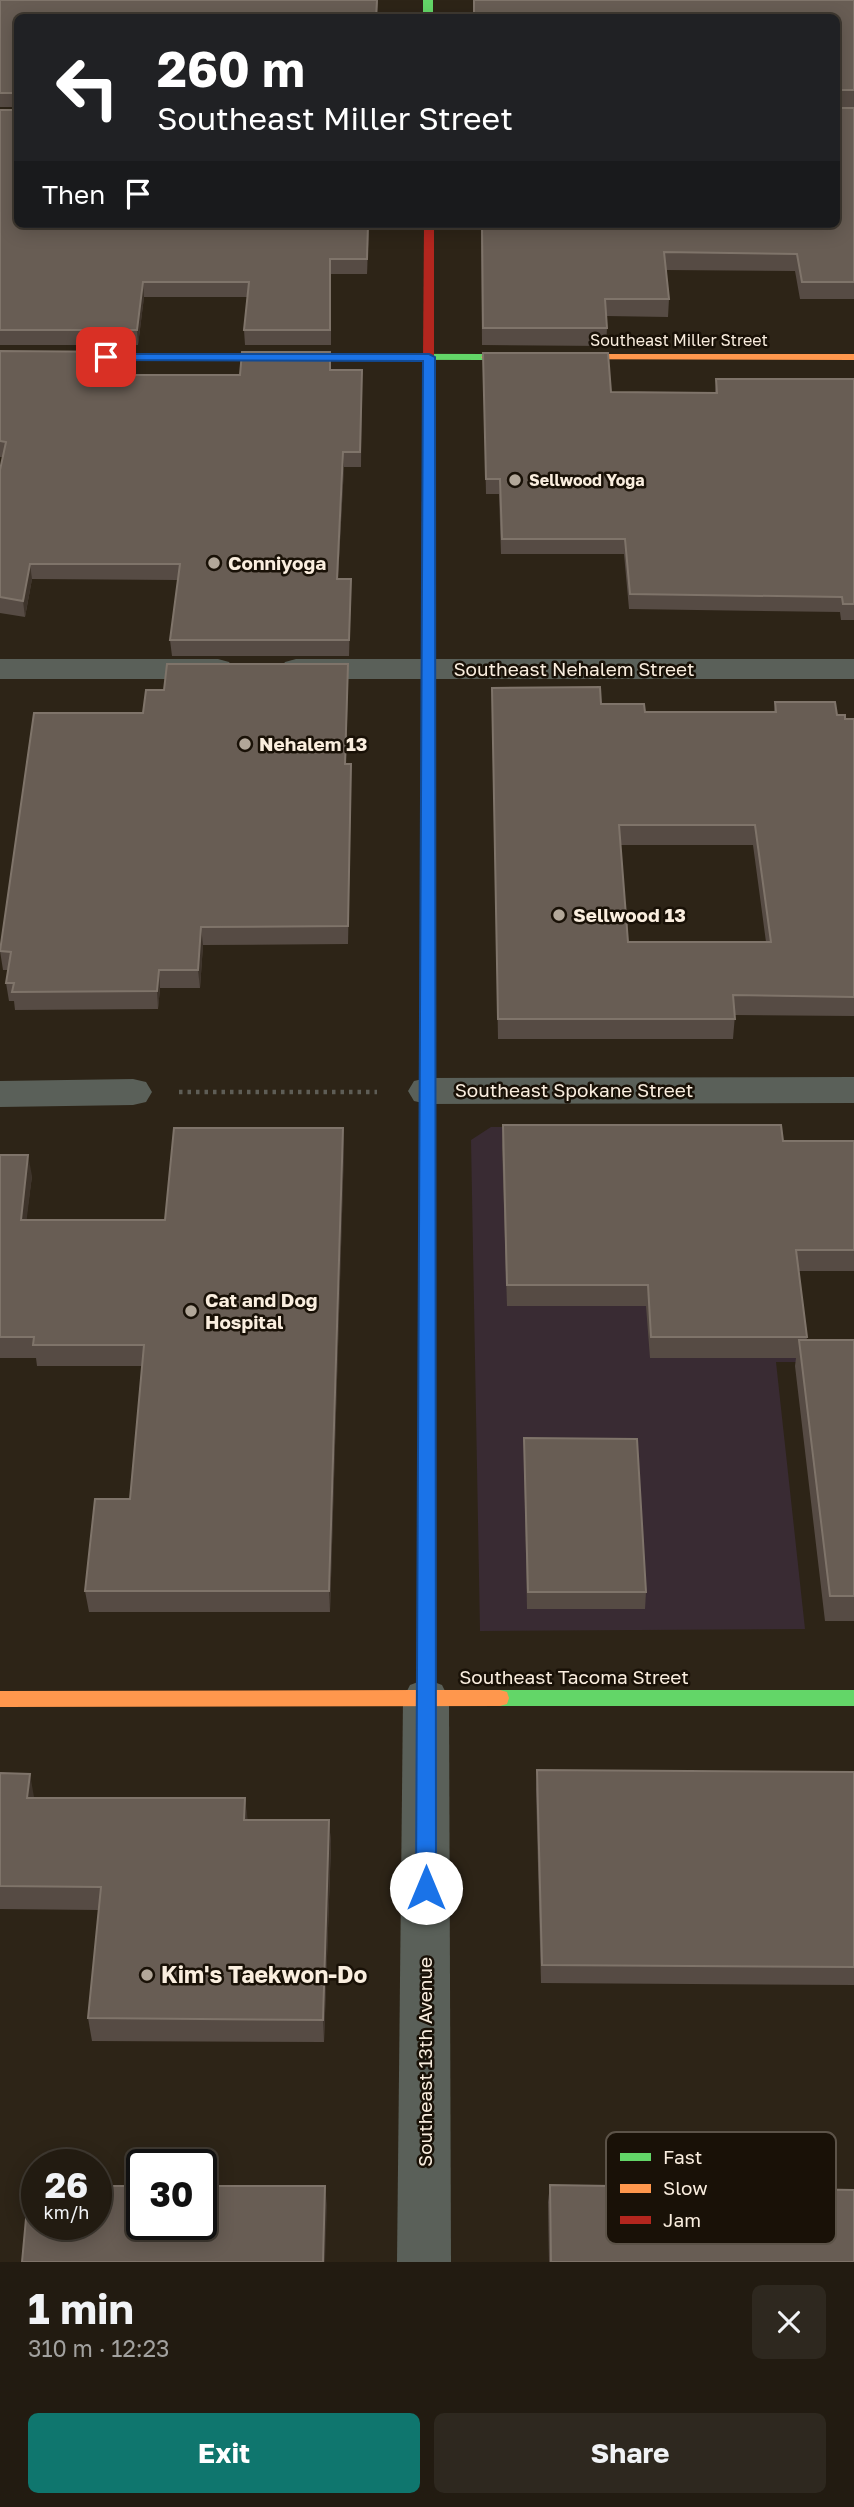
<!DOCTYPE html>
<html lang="en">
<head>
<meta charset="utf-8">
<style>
  :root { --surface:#221b11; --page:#2e281f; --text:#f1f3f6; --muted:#a2a19f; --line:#3f3931; --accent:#0f766e }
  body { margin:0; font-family:"Golos Text",sans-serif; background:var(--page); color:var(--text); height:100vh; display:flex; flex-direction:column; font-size:26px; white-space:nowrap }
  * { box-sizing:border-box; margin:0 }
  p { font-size:23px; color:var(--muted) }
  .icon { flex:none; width:38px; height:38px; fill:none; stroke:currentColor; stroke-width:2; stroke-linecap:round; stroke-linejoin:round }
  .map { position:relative; height:2262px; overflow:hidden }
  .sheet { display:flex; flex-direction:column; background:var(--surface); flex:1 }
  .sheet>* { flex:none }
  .hud { position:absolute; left:14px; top:14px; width:826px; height:214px; border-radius:10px; box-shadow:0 4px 18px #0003,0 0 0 2px var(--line); background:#202124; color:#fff; overflow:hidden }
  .speed { position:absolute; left:21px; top:2149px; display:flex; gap:14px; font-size:35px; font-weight:700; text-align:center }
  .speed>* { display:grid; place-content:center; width:91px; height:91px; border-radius:50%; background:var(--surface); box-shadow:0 4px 18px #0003,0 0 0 2px var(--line); line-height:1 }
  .speed small { font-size:18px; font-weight:400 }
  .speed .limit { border:4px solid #111; border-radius:10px; background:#fff; color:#111 }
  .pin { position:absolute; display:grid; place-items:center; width:60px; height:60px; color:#fff; margin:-30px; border-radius:14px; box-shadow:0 4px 10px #0006 }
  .me { position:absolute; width:77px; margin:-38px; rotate:0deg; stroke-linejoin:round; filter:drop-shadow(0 0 5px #0008) }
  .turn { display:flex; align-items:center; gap:24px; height:147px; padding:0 28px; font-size:32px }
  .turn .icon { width:91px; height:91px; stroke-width:2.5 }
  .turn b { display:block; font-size:49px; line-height:60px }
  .then { display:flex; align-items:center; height:66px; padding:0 28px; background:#0003; gap:14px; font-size:26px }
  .round { display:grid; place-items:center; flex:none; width:74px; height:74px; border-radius:10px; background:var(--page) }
  .head { display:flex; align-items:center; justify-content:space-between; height:119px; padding:0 28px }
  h1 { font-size:42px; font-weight:700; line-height:52px }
  .action { display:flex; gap:14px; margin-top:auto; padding:14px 28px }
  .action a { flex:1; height:80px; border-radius:10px; background:var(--accent); color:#fff; font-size:28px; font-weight:700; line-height:80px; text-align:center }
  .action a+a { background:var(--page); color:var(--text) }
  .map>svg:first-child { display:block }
  .commercial { fill:#392b33 }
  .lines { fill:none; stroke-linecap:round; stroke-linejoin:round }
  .path { stroke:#5e5d56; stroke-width:4.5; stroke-dasharray:3.5 5; stroke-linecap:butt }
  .street { fill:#5a6059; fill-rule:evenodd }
  .fast { fill:#63d668; fill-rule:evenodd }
  .slow { fill:#ff974d; fill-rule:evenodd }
  .jam { fill:#b3261e; fill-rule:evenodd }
  .wall { fill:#564b44; fill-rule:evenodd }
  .shaded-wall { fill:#3e342b }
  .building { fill:#685d54; stroke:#7f746a; stroke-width:2; fill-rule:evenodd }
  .route { fill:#1a73e8; stroke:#114b97; stroke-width:2 }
  .poi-dot { fill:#b2a799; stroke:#191107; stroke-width:2.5 }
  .labels { text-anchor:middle; stroke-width:5; stroke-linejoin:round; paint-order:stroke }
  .far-street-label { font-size:16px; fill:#faeedf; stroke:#191107 }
  .far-poi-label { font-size:16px; font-weight:bold; fill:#faeedf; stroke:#191107; text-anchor:start }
  .poi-label { font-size:19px; font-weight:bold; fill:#faeedf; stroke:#191107; text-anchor:start }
  .street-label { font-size:19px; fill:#faeedf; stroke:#191107 }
  .near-poi-label { font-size:23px; font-weight:bold; fill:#faeedf; stroke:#191107; text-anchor:start }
  .key { fill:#191107; stroke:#5c5348; stroke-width:2 }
  .key-label { font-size:19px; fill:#faeedf }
</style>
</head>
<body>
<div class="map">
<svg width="854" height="2262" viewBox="0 0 854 2262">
  <rect width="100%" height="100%" fill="#2d2417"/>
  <polygon class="commercial" points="491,1127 777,1127 807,1362 776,1362 805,1629 480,1631 471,1140"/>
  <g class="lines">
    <polyline class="path" points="179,1092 377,1092"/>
    <g class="street">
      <polygon points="0,659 218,659 229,662 234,669 229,676 218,679 0,679"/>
      <polygon points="296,659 854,659 854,679 296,679 285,676 280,669 285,662"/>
      <polygon points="854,1077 854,1103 427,1104 414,1101 408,1091 414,1081 427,1078"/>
      <polygon points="133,1079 146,1082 152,1092 146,1102 133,1105 0,1107 0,1081"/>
      <polygon points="426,1679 442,1685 449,1699 451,2262 397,2262 403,1699 410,1685"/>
    </g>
    <g class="fast">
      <rect x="423" y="0" width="10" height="18"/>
      <polygon points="0,353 487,354 493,357 487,360 0,359"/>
      <polygon points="500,1690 854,1690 854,1706 500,1706 493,1704 491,1698 493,1692"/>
    </g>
    <g class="slow">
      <polygon points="487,354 854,354 854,360 483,359 481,357"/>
      <polygon points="428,489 434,493 435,798 428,802 421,798 422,493"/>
      <polygon points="427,1249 433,1251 435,1255 435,1690 500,1690 507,1692 509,1698 507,1704 500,1706 0,1707 0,1691 417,1690 419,1255 421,1251"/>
    </g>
    <g class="jam">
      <polygon points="424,224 434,224 434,493 428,497 422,493"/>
      <polygon points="428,794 435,798 435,1255 433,1259 421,1259 419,1255 421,798"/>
    </g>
  </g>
  <g class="wall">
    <polygon points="0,0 378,0 377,18 18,18 18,107 0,107"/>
    <polygon points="473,0 854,0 854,107 836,107 836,18 474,18"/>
    <polygon points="854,108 854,299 800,299 795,271 666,270 669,299 668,317 606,316 607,328 606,346 482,345 481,224"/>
    <polygon points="0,110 18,224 369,224 367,274 331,274 331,345 245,345 244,330 247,297 144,297 138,345 0,345"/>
    <polygon points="0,351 135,367 134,375 240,375 331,370 362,370 361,467 344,467 338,579 351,579 349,656 172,656 170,640 178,580 32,579 25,617 0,613 0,470 3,457 0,457"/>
    <polygon points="483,353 611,392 715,393 716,379 854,379 854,620 841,620 840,612 629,609 624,554 501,554 499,494 486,494"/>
    <polygon points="348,682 346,764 351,782 348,944 203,945 200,988 160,988 158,1009 15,1010 14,1001 9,1001 6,983 8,970 3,970 0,951 143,713 164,690"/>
    <path d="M492,688L601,704L645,712H774L775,702L837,715L845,719H854V1016L735,1015L733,1039H498ZM620,845H753L766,942H628Z"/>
    <polygon points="503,1125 783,1141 854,1141 854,1271 799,1271 807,1340 854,1340 854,1621 825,1621 795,1366 796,1358 650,1358 646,1306 507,1306 502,1146"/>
    <polygon points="343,1128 344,1149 330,1612 89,1612 85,1591 130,1499 142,1366 37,1366 36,1358 0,1358 0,1155 32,1176 26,1220 165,1220"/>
    <polygon points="524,1438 646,1592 645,1609 527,1609 524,1455"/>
    <polygon points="537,1770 854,1772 854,1985 541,1983 536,1789"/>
    <polygon points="0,1773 34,1798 245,1798 247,1820 329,1820 331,1844 324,2042 92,2041 88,2018 99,1910 0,1909"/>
    <polygon points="550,2185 854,2262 549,2262 548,2202"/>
  </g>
  <g class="shaded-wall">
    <polygon points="368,224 369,224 367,274 367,259"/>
    <polygon points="143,282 144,297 138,345 137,330"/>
    <polygon points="134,352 135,367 133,391 131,375"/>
    <polygon points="343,452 344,467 337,595 337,579"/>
    <polygon points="30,564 32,579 25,617 23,601"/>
    <polygon points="351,579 351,595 349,656 349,640"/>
    <polygon points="348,664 348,682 345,782 345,764"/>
    <polygon points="351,764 351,782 348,944 348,926"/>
    <polygon points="201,927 203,945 200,988 198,970"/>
    <polygon points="159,970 160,988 158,1009 157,991"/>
    <polygon points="343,1128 344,1149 330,1612 329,1591"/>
    <polygon points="28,1155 32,1176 24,1241 21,1220"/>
    <polygon points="30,1774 34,1797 27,1798"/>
    <polygon points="245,1798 248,1822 244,1820"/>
    <polygon points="329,1820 331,1844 324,2042 323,2020"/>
    <polygon points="325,2186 327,2205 325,2262 323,2262"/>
  </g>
  <g class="building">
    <polygon points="0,0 377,0 376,18 18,18 18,93 0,93"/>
    <polygon points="474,0 854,0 854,90 836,90 836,18 474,18"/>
    <polygon points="836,108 854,108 854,282 802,282 797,254 664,252 669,299 605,299 607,328 483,328 482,224 836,224"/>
    <polygon points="0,110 18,110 18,224 368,224 367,259 330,259 330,330 244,330 249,282 143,282 137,330 0,330"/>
    <polygon points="0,351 134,352 131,375 240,375 242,352 330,352 330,370 362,370 360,452 343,452 337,579 351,579 349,640 170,640 180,564 30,564 23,601 0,597 0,470 6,442 0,441"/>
    <polygon points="483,353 608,353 611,392 717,393 716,379 854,379 854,604 843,604 842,597 630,594 625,539 502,539 500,479 486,479"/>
    <polygon points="167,664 348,664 345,764 351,764 348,926 201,927 198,970 159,970 157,991 12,992 14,983 6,983 11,952 0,951 34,713 143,713 146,690 164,690"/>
    <path d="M600,687L601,704H644L645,712H776L775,702H835L837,715H845V719H854V997L733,995L735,1019H498L492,688ZM619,825H755L771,942H628Z"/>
    <polygon points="503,1125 781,1125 783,1141 854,1141 854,1250 796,1250 807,1337 651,1337 648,1285 507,1285"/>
    <polygon points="174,1128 343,1128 329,1591 85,1591 95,1499 130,1499 144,1345 33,1345 34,1337 0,1337 0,1155 28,1155 21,1220 165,1220"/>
    <polygon points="799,1340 854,1340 854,1596 830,1596"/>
    <polygon points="524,1438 637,1439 646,1592 528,1592"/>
    <polygon points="537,1770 854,1772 854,1967 542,1965"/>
    <polygon points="0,1773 30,1774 27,1798 245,1798 244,1820 329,1820 323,2020 88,2018 101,1887 0,1886"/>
    <polygon points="550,2185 854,2190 854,2262 551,2262"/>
    <polygon points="29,2186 37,2186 37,2224 96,2224 96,2186 142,2186 142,2224 201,2224 201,2186 325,2186 323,2262 22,2262"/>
  </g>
  <polygon class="route" points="102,354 429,354 435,357 436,1888 433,1894 426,1897 418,1894 416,1888 423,361 106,360 100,357"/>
  <g class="poi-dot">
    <circle cx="515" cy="480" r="7"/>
    <circle cx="214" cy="563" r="7"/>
    <circle cx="245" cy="744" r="7"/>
    <circle cx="559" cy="915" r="7"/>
    <circle cx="191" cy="1311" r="7"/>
    <circle cx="147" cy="1975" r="7"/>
  </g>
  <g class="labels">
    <g class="far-street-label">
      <text x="679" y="346">Southeast Miller Street</text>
    </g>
    <g class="far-poi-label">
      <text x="529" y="486">Sellwood Yoga</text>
    </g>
    <g class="poi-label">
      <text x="228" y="570">Conniyoga</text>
      <text x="259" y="751">Nehalem 13</text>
      <text x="573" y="922">Sellwood 13</text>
      <text x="205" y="1307">Cat and Dog<tspan x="205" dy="22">Hospital</tspan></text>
    </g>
    <g class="street-label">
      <text x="574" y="676">Southeast Nehalem Street</text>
      <text x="574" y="1097">Southeast Spokane Street</text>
      <text x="574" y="1684">Southeast Tacoma Street</text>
      <text transform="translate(425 2062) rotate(-90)" y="7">Southeast 13th Avenue</text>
    </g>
    <g class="near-poi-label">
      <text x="161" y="1983">Kim's Taekwon-Do</text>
    </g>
  </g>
  <rect x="606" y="2132" width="230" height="112" rx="10" class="key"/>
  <rect x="620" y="2153" width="31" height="8" fill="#63d668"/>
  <rect x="620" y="2184" width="31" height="9" fill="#ff974d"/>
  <rect x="620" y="2216" width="31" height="8" fill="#b3261e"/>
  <g class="key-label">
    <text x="663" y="2164">Fast</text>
    <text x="663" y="2195">Slow</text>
    <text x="663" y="2227">Jam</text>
  </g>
</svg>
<div class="speed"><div>26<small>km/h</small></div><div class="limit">30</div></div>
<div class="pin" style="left:106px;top:357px;background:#d93025"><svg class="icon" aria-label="arrive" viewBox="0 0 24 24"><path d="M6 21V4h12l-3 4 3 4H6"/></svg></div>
<svg class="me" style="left:426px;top:1888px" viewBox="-20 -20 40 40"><circle r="19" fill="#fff"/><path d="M0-13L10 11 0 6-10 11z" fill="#1a73e8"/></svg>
<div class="hud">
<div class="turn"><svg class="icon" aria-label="left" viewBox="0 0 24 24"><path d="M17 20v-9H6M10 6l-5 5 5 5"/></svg><div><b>260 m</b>Southeast Miller Street</div></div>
<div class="then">Then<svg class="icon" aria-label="arrive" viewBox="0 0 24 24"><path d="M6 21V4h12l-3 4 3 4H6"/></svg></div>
</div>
</div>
<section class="sheet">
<div class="head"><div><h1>1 min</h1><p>310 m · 12:23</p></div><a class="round"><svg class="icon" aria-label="close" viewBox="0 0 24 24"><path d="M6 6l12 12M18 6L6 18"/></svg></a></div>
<div class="action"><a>Exit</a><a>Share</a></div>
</section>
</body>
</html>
